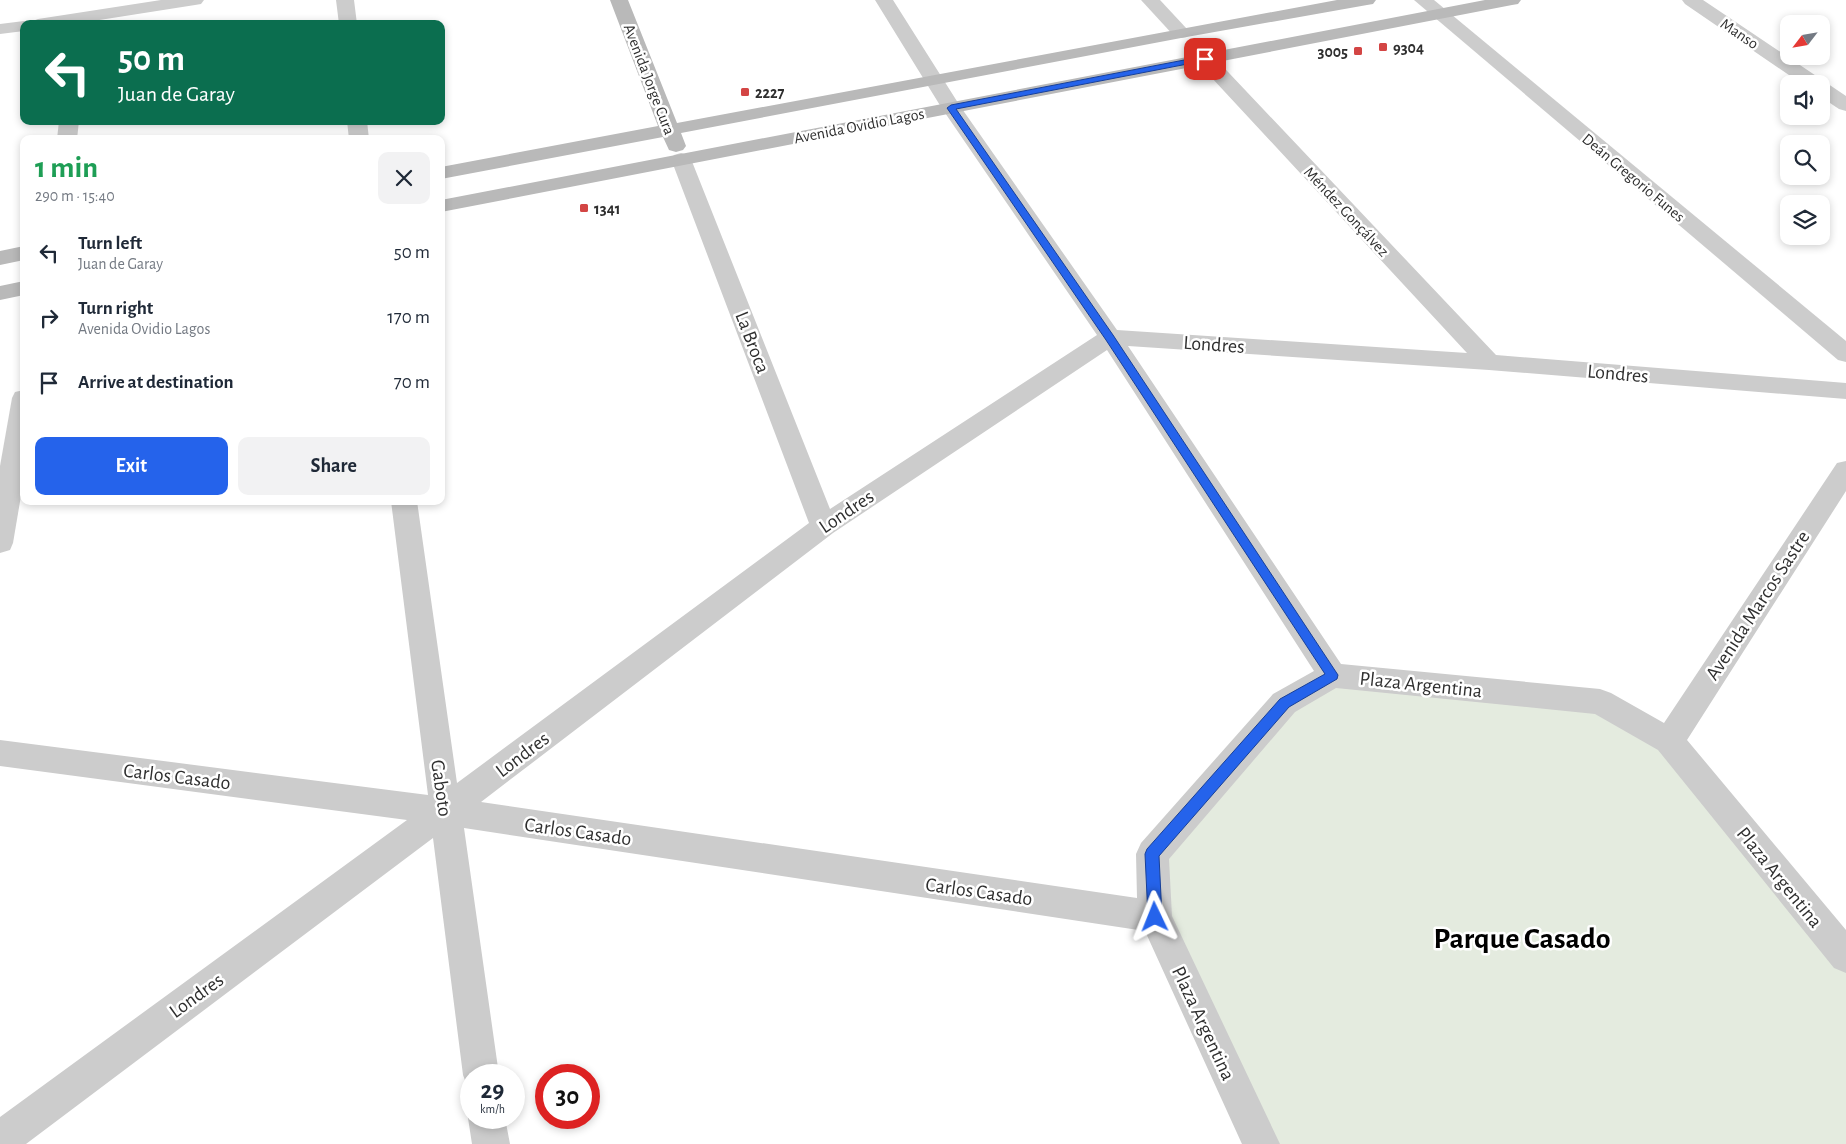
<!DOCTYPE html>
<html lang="en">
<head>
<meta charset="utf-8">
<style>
  :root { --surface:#fff; --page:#f2f2f3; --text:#1f2937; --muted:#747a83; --accent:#2563eb }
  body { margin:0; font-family:"Alegreya Sans",sans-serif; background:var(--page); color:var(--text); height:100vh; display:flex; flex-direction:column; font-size:19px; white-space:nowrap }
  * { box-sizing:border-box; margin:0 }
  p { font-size:16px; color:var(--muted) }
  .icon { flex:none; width:28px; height:28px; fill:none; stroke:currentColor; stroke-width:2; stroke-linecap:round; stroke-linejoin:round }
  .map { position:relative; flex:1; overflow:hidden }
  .sheet { position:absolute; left:20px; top:135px; width:425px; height:370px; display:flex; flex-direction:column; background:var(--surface); border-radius:10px; box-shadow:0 2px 8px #0003 }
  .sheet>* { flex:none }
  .guide { position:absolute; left:20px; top:20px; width:425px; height:105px; border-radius:10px; box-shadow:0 2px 8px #0003; background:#0b6e4f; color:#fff; overflow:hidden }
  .needle { width:32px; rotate:239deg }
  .fabs { position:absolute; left:1780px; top:15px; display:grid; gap:10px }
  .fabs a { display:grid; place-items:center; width:50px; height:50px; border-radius:10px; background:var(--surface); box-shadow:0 2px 8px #0003; font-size:25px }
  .speed { position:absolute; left:460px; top:1064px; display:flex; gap:10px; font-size:25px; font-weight:700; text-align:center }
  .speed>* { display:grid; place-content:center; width:65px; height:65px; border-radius:50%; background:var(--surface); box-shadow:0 2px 8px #0003; line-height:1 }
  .speed small { font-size:12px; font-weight:400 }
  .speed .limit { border:8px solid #d22; background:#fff; color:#111 }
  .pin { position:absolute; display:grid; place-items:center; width:42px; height:42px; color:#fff; margin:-21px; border-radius:10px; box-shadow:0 2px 8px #0006 }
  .me { position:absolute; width:55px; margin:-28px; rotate:358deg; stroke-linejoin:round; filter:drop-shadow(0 0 4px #0008) }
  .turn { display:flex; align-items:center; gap:18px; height:105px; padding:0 15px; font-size:22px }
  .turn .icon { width:65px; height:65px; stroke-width:2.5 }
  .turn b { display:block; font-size:35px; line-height:42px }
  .round { display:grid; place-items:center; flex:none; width:52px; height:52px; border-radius:10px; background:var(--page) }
  .head { display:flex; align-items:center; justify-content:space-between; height:85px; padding:0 15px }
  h1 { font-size:30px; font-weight:700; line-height:38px; color:#1e9e55 }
  .primary-button { display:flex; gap:10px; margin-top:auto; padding:10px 15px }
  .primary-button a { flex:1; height:58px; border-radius:10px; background:var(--accent); color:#fff; font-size:20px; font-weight:700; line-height:58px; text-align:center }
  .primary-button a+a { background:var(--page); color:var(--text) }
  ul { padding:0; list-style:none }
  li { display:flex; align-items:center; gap:15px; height:65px; padding:0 15px }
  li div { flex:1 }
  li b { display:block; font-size:19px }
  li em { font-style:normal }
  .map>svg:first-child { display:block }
  .green { fill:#e4ebdf }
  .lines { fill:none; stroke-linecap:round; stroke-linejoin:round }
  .street { fill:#ccc; fill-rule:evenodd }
  .secondary { fill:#b9b9b9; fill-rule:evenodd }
  .route { fill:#2563eb; stroke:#184099 }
  .poi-dot { fill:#d34544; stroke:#fff; stroke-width:2 }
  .labels { text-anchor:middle; stroke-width:5; stroke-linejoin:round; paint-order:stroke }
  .far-street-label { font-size:16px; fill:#2f2f2f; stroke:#fff }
  .far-poi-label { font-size:16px; font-weight:bold; fill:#2f2f2f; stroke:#fff; text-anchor:start }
  .street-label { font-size:20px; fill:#2f2f2f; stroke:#fff }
  .near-district-label { font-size:30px; font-weight:bold; fill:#000; stroke:#fff }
</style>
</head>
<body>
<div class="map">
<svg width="1846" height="1144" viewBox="0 0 1846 1144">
  <rect width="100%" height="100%" fill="#fff"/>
  <polygon class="green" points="1332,675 1600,702 1669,741 1846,956 1846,1144 1261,1144 1155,917 1152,854 1284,703"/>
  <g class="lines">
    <g class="street">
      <polygon points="161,0 204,0 201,4 195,5 74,24 24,24 24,31 0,34 0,24 24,21 30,22 38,19"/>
      <polygon points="336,0 354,0 357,24 339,24"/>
      <path d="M875,0H893L960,106L1117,330L1467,353L1198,63L1196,59L1198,55L1205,53L1212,55L1496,355L1846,383V399L1489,370L1128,346L1341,664L1600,689L1611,693L1664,723L1837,463L1846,461V491L1687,740L1846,930V973L1834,968L1658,750L1595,714L1336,688L1295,712L1169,859L1172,916L1280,1144H1242L1145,931L464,828L499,1075H471V1089L468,1088L463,1075L433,838L26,1144H0V1117L407,820L0,766V740L428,795L391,501H417L457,783L809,523L671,159L674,155L681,153L688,155L691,159L830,509L1097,335L941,107ZM1107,350L1314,671L1273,694L1141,843L1136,854L1137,898L481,802L833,533Z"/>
      <polygon points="1141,0 1160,0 1187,29 1190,33 1187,37 1181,38 1175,37"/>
      <polygon points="1414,0 1434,0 1846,341 1846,362 1838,360"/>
      <polygon points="1682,0 1703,0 1846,96 1846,111 1839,109 1821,97 1821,84 1802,84 1685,4"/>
      <polygon points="59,121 79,121 77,139 57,139"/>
      <polygon points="347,121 367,121 369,139 349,139"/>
      <polygon points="24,390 24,478 13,543 10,550 0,553 0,466 12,398 15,392"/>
      <polygon points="471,1111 471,1118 505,1118 510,1144 472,1144 468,1118"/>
    </g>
    <g class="secondary">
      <polygon points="610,0 628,0 677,123 1337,0 1376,0 1373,4 1367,5 1181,38 681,133 686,146 683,150 676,152 669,150 663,137 441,179 441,167 658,126"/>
      <polygon points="1485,0 1521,0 1518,4 1512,5 441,212 441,200"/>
      <polygon points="24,246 24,260 0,265 0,251"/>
      <polygon points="24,281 24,295 0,300 0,286"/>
    </g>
  </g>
  <polygon class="route" points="1205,56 1208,57 1208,60 956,109 1113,335 1338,675 1337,679 1289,707 1159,856 1162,917 1160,921 1155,923 1150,921 1148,917 1145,854 1147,849 1280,699 1325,674 1106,340 947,108 951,105"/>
  <g class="poi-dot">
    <rect x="1378" y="42" width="10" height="10" rx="2.5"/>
    <rect x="1353" y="46" width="10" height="10" rx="2.5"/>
    <rect x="740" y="87" width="10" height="10" rx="2.5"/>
    <rect x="579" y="203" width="10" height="10" rx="2.5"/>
  </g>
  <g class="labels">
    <g class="far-street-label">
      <text transform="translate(1740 33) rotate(34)" y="6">Manso</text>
      <text transform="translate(650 79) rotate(69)" y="6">Avenida Jorge Cura</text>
      <text transform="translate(859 125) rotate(-11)" y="6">Avenida Ovidio Lagos</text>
      <text transform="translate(1634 177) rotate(40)" y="6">Deán Gregorio Funes</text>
      <text transform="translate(1347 211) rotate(47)" y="6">Méndez Gonçálvez</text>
    </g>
    <g class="far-poi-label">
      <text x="1393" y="53">9304</text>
      <text x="1348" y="57" text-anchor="end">3005</text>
      <text x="755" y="98">2227</text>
      <text x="594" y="214">1341</text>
    </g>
    <g class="street-label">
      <text transform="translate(753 342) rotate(69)" y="7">La Broca</text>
      <text transform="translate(1214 344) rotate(4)" y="7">Londres</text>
      <text transform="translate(1618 373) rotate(5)" y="7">Londres</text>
      <text transform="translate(846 511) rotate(-34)" y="7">Londres</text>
      <text transform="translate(1757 605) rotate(-57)" y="7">Avenida Marcos Sastre</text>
      <text transform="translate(1421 684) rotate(6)" y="7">Plaza Argentina</text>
      <text transform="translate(522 754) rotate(-37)" y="7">Londres</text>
      <text transform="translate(177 776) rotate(7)" y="7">Carlos Casado</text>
      <text transform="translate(442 788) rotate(82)" y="7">Gaboto</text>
      <text transform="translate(578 831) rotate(8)" y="7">Carlos Casado</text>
      <text transform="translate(1780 877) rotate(51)" y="7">Plaza Argentina</text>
      <text transform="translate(979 891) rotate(8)" y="7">Carlos Casado</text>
      <text transform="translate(196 995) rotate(-36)" y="7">Londres</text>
      <text transform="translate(1204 1023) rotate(65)" y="7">Plaza Argentina</text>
    </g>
    <g class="near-district-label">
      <text x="1522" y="948">Parque Casado</text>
    </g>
  </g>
</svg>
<div class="fabs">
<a><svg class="needle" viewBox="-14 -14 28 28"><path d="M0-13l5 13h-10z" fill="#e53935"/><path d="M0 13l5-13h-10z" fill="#747a83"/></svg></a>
<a><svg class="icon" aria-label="sound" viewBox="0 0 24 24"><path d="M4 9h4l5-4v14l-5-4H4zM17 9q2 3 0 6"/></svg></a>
<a><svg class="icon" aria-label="search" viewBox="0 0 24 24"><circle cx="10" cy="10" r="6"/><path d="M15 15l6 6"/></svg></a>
<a><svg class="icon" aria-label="layers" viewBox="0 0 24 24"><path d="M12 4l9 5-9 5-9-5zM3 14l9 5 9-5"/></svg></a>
</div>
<div class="speed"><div>29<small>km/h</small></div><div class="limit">30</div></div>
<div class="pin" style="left:1205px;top:59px;background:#d93025"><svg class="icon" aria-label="arrive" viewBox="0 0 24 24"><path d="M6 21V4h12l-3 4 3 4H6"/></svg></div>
<svg class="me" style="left:1155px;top:917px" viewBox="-20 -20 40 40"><path d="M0-17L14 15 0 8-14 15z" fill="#2563eb" stroke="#fff" stroke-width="4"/></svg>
<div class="guide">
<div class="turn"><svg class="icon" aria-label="left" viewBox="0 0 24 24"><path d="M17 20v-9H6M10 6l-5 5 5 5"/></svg><div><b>50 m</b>Juan de Garay</div></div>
</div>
<section class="sheet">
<div class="head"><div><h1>1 min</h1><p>290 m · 15:40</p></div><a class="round"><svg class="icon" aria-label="close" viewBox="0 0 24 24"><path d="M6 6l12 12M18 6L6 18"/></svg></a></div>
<ul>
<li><svg class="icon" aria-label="left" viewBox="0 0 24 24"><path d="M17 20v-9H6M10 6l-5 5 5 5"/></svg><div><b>Turn left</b><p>Juan de Garay</p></div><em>50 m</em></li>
<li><svg class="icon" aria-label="right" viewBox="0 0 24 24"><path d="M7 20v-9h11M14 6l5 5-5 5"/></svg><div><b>Turn right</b><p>Avenida Ovidio Lagos</p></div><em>170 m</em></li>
<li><svg class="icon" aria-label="arrive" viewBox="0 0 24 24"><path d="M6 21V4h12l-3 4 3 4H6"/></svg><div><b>Arrive at destination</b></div><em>70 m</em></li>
</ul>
<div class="primary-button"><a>Exit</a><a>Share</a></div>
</section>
</div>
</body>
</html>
